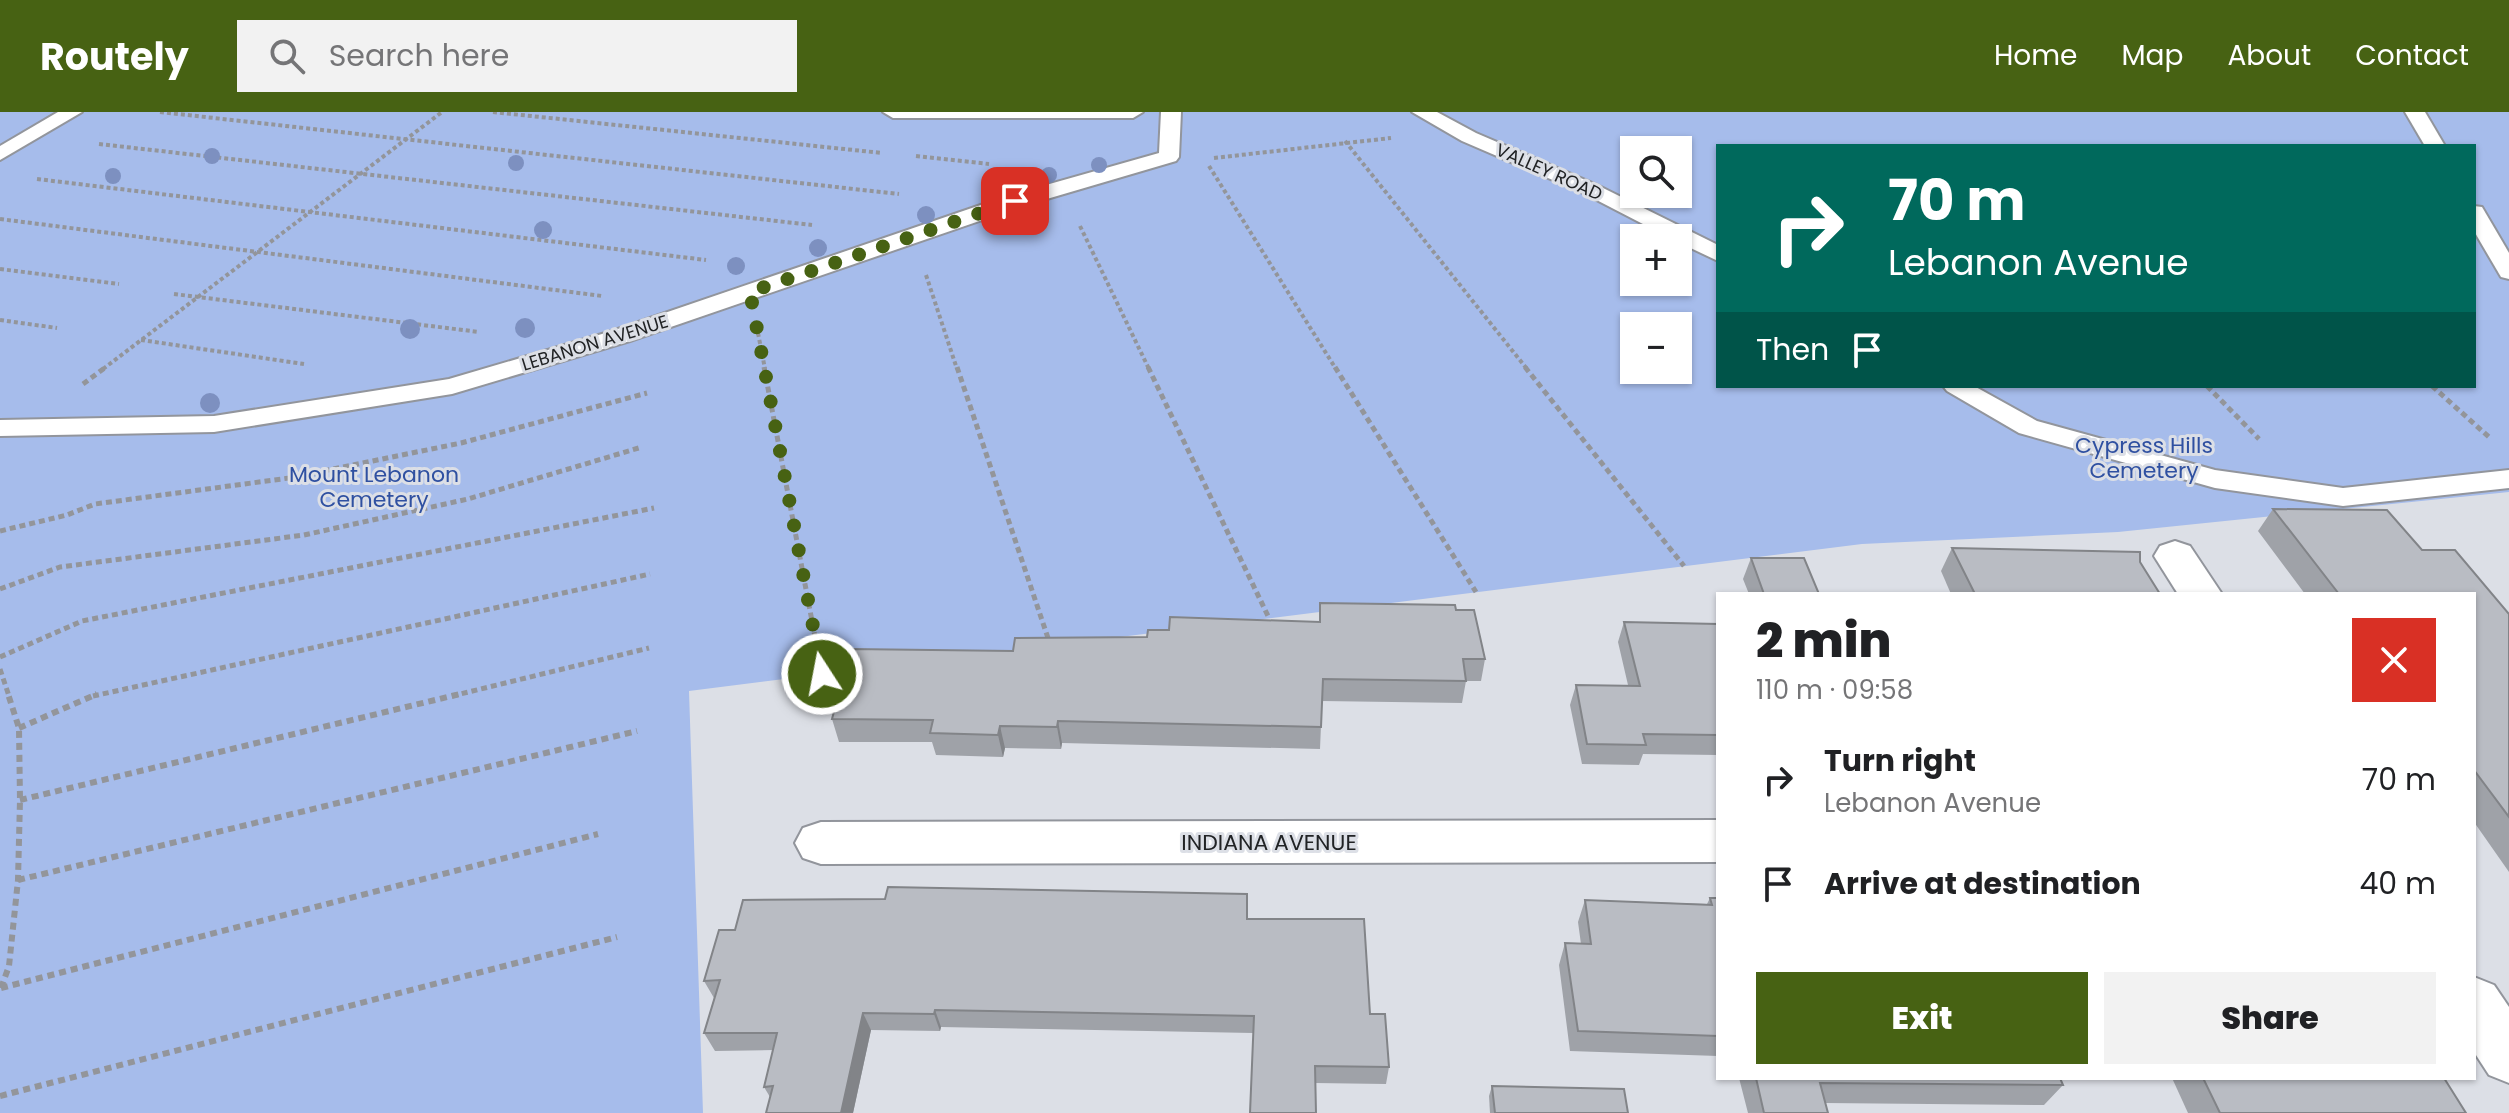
<!DOCTYPE html>
<html lang="en">
<head>
<meta charset="utf-8">
<style>
  :root { --surface:#fff; --page:#f2f2f2; --text:#202124; --muted:#757577; --accent:#476213 }
  body { margin:0; font-family:Poppins,sans-serif; background:var(--page); color:var(--text); height:100vh; display:flex; flex-direction:column; font-size:30px; white-space:nowrap }
  * { box-sizing:border-box; margin:0 }
  p { font-size:26px; color:var(--muted) }
  .icon { flex:none; width:44px; height:44px; fill:none; stroke:currentColor; stroke-width:2; stroke-linecap:round; stroke-linejoin:round }
  .map { position:relative; flex:1; overflow:hidden }
  .side { position:absolute; left:1716px; top:480px; width:760px; height:488px; display:flex; flex-direction:column; background:var(--surface); border-radius:0px; box-shadow:0 2px 6px #0004 }
  .side>* { flex:none }
  .banner { position:absolute; left:1716px; top:32px; width:760px; height:244px; border-radius:0px; box-shadow:0 2px 6px #0004; background:#00695c; color:#fff; overflow:hidden }
  .buttons { position:absolute; left:1620px; top:24px; display:grid; gap:16px }
  .buttons a { display:grid; place-items:center; width:72px; height:72px; border-radius:0px; background:var(--surface); box-shadow:0 2px 6px #0004; font-size:40px }
  .pin { position:absolute; display:grid; place-items:center; width:68px; height:68px; color:#fff; margin:-34px; border-radius:16px; box-shadow:0 4px 12px #0006 }
  .me { position:absolute; width:88px; margin:-44px; rotate:349deg; stroke-linejoin:round; filter:drop-shadow(0 0 6px #0008) }
  .turn { display:flex; align-items:center; gap:28px; height:168px; padding:0 40px; font-size:36px }
  .turn .icon { width:104px; height:104px; stroke-width:2.5 }
  .turn b { display:block; font-size:56px; line-height:68px }
  .then { display:flex; align-items:center; height:76px; padding:0 40px; background:#0003; gap:16px; font-size:30px }
  .round { display:grid; place-items:center; flex:none; width:84px; height:84px; border-radius:0px; background:var(--page) }
  .overview { display:flex; align-items:center; justify-content:space-between; height:136px; padding:0 40px }
  h1 { font-size:48px; font-weight:800; line-height:60px }
  .primary-button { display:flex; gap:16px; margin-top:auto; padding:16px 40px }
  .primary-button a { flex:1; height:92px; border-radius:0px; background:var(--accent); color:#fff; font-size:32px; font-weight:800; line-height:92px; text-align:center }
  .primary-button a+a { background:var(--page); color:var(--text) }
  ul { padding:0; list-style:none }
  li { display:flex; align-items:center; gap:24px; height:104px; padding:0 40px }
  li div { flex:1 }
  li b { display:block; font-size:30px }
  li em { font-style:normal }
  header { display:flex; align-items:center; gap:48px; box-sizing:border-box; height:112px; padding:0 40px; background:var(--accent); color:#fff }
  header strong { font-size:38px }
  nav { display:flex; gap:44px; margin-inline-start:auto; font-size:28px }
  .search { width:560px; height:72px; background:var(--page); display:flex; align-items:center; gap:20px; box-sizing:border-box; padding:0 28px; border-radius:0px; color:var(--muted); font-size:30px }
  .map>svg:first-child { display:block }
  .green { fill:#a6bceb; fill-rule:evenodd }
  .lines { fill:none; stroke-linecap:round; stroke-linejoin:round }
  .service-casing { stroke:#92959c; stroke-width:4 }
  .minor-casing { stroke:#92959c; stroke-width:4 }
  .path-far2 { stroke:#93959a; stroke-width:4; stroke-dasharray:4 3; stroke-linecap:butt }
  .path-far1 { stroke:#93959a; stroke-width:5; stroke-dasharray:6 4; stroke-linecap:butt }
  .path { stroke:#93959a; stroke-width:6; stroke-dasharray:7 5; stroke-linecap:butt }
  .service { fill:#fff; fill-rule:evenodd }
  .minor { fill:#fff; fill-rule:evenodd }
  .tree { fill:#7d90c0 }
  .wall { fill:#9fa2a8 }
  .shaded-wall { fill:#828488 }
  .building { fill:#b9bcc3; stroke:#828488; stroke-width:2 }
  .route { stroke:#476213; stroke-width:14; stroke-dasharray:0 25.2 }
  .labels { text-anchor:middle; stroke-width:6; stroke-linejoin:round; paint-order:stroke }
  .far-street-label { font-size:18px; fill:#212325; stroke:#dcdfe6 }
  .park-label { font-size:22px; fill:#2f50a1; stroke:#dcdfe6 }
  .street-label { font-size:22px; fill:#212325; stroke:#dcdfe6 }
</style>
</head>
<body>
<header>
<strong>Routely</strong>
<div class="search"><svg class="icon" aria-label="search" viewBox="0 0 24 24"><circle cx="10" cy="10" r="6"/><path d="M15 15l6 6"/></svg>Search here</div>
<nav><a>Home</a><a>Map</a><a>About</a><a>Contact</a></nav>
</header>
<div class="map">
<svg width="2509" height="1001" viewBox="0 0 2509 1001">
  <rect width="100%" height="100%" fill="#dcdfe6"/>
  <path class="green" d="M0,0H2509V380L2118,420L1862,432L689,579L703,1001H0ZM1718,34H2474V274H1718ZM1634,38H1678V82H1634ZM1634,126H1678V170H1634ZM1634,214H1678V258H1634Z"/>
  <g class="lines">
    <defs>
      <g id="service">
        <polygon points="58,0 82,0 0,48 0,34"/>
        <polygon points="883,0 1143,0 1133,6 893,6"/>
        <polygon points="1161,0 1181,0 1179,45 1176,49 1023,94 630,229 452,282 214,320 0,324 0,308 214,304 449,267 612,219 1007,84 1159,41"/>
        <polygon points="1412,0 1437,0 1476,21 1597,73 1718,133 1718,149 1678,130 1678,126 1670,126 1583,81 1462,29"/>
        <polygon points="2405,0 2425,0 2445,34 2425,34"/>
        <polygon points="2474,94 2482,95 2509,141 2509,167 2501,165 2474,119"/>
        <polygon points="1943,274 1974,274 2037,309 2215,358 2343,376 2509,358 2509,376 2343,394 2215,376 2019,321 1947,279"/>
      </g>
      <g id="minor">
        <polygon points="2175,429 2190,434 2222,482 2178,482 2154,444 2160,434"/>
        <polygon points="1718,708 1718,750 821,752 803,746 795,731 803,716 821,710"/>
        <polygon points="2474,865 2494,873 2509,895 2509,971 2489,963 2474,940"/>
      </g>
    </defs>
    <use href="#service" class="service-casing"/>
    <use href="#minor" class="minor-casing"/>
    <g class="path-far2">
      <polyline points="160,0 899,82"/>
      <polyline points="493,0 882,41"/>
      <polyline points="1345,29 1527,257"/>
      <polyline points="99,32 812,113"/>
      <polyline points="916,44 989,52"/>
      <polyline points="1214,46 1391,26"/>
      <polyline points="1209,54 1336,257"/>
      <polyline points="37,67 706,148"/>
      <polyline points="0,107 602,184"/>
      <polyline points="1080,114 1149,257"/>
      <polyline points="0,157 119,172"/>
      <polyline points="926,163 957,257"/>
      <polyline points="174,182 479,220"/>
      <polyline points="0,208 57,216"/>
      <polyline points="758,221 765,257"/>
      <polyline points="141,228 304,252"/>
      <polyline points="103,257 442,0"/>
    </g>
    <g class="path-far1">
      <polyline points="764,255 822,562"/>
      <polyline points="957,255 1049,529"/>
      <polyline points="1148,255 1269,506"/>
      <polyline points="1335,255 1476,480"/>
      <polyline points="1525,255 1684,454"/>
      <polyline points="83,272 106,255"/>
      <polyline points="2207,274 2259,327"/>
      <polyline points="2432,274 2490,326"/>
      <polyline points="0,419 67,403 95,392 289,366 461,331 647,281"/>
      <polyline points="0,477 60,455 304,423 468,387 642,335"/>
      <polyline points="0,545 82,509 654,396"/>
      <polyline points="0,557 9,584"/>
      <polyline points="93,584 650,462"/>
      <polyline points="452,584 649,536"/>
    </g>
    <g class="path">
      <polyline points="19,616 97,582"/>
      <polyline points="20,688 460,582"/>
      <polyline points="18,768 637,619"/>
      <polyline points="1,876 9,854 18,768 20,688 19,616 8,582"/>
      <polyline points="1,876 598,722"/>
      <polyline points="0,984 617,825"/>
    </g>
    <use href="#service" class="service"/>
    <use href="#minor" class="minor"/>
  </g>
  <g class="tree">
    <circle cx="212" cy="44" r="8"/>
    <circle cx="516" cy="51" r="8"/>
    <circle cx="1099" cy="53" r="8"/>
    <circle cx="1049" cy="63" r="8"/>
    <circle cx="113" cy="64" r="8"/>
    <circle cx="926" cy="103" r="9"/>
    <circle cx="543" cy="118" r="9"/>
    <circle cx="818" cy="136" r="9"/>
    <circle cx="736" cy="154" r="9"/>
    <circle cx="525" cy="216" r="10"/>
    <circle cx="410" cy="217" r="10"/>
    <circle cx="210" cy="291" r="10"/>
  </g>
  <g class="wall">
    <polygon points="2273,397 2422,438 2509,502 2509,760 2474,710 2474,482 2305,482 2258,419"/>
    <polygon points="1952,436 2140,450 2160,482 1951,482 1941,459"/>
    <polygon points="1751,446 1819,482 1749,482 1743,467"/>
    <polygon points="1320,491 1456,498 1485,547 1481,569 1466,569 1462,591 1322,589 1320,637 1062,631 1061,637 1005,636 1003,645 936,643 932,630 839,630 832,607 1013,539 1147,525 1169,518 1319,510"/>
    <polygon points="1624,510 1718,512 1718,643 1643,642 1639,653 1582,652 1570,593 1576,573 1628,573 1618,530"/>
    <polygon points="1710,786 1718,786 1718,944 1570,939 1559,853 1565,831 1581,832 1578,810 1585,788 1707,792"/>
    <polygon points="885,787 1247,807 1370,902 1389,955 1386,972 1315,971 1253,921 941,915 940,919 871,918 853,1001 766,1001 770,985 764,975 773,938 715,939 704,921 714,886 704,869 735,818"/>
    <polygon points="1739,966 2060,966 2063,973 2044,993 1825,991 1828,1001 1748,1001"/>
    <polygon points="2172,966 2444,966 2466,1001 2188,1001"/>
    <polygon points="1492,974 1628,1001 1490,1001 1489,984"/>
  </g>
  <g class="shaded-wall">
    <polygon points="1058,609 1062,631 1061,637 1057,615"/>
    <polygon points="1000,614 1005,636 1003,645 998,623"/>
    <polygon points="935,898 941,915 940,919 934,902"/>
    <polygon points="863,901 871,918 853,1001 841,1001"/>
  </g>
  <g class="building">
    <polygon points="2273,397 2387,398 2422,438 2455,438 2509,502 2509,705 2474,658 2474,482 2339,482"/>
    <polygon points="1952,436 2140,440 2140,450 2160,482 1975,482"/>
    <polygon points="1751,446 1804,446 1819,482 1764,482"/>
    <polygon points="1320,491 1455,493 1456,498 1474,498 1485,547 1463,547 1466,569 1323,567 1321,615 1058,609 1057,615 1000,614 998,623 930,621 933,608 832,607 851,537 1013,539 1015,526 1147,525 1148,518 1169,518 1170,505 1320,510"/>
    <polygon points="1624,510 1718,512 1718,623 1643,622 1646,633 1587,632 1576,573 1640,574"/>
    <polygon points="888,775 1247,782 1247,807 1364,807 1370,902 1385,902 1389,955 1315,954 1316,1001 1250,1001 1254,904 935,898 934,902 863,901 841,1001 766,1001 773,974 764,975 777,921 704,921 720,868 704,869 719,818 735,818 743,788 885,787"/>
    <polygon points="1710,786 1718,786 1718,924 1578,919 1565,831 1591,832 1585,788 1712,793"/>
    <polygon points="1756,966 2060,966 2063,973 1820,971 1828,1001 1764,1001"/>
    <polygon points="2203,966 2444,966 2466,1001 2220,1001"/>
    <polygon points="1492,974 1624,977 1628,1001 1495,1001"/>
  </g>
  <g class="lines">
    <polyline class="route" points="822,562 750,180 1015,89"/>
  </g>
  <g class="labels">
    <g class="far-street-label">
      <text transform="translate(1549 60) rotate(24)" y="6">VALLEY ROAD</text>
      <text transform="translate(595 231) rotate(-17)" y="6">LEBANON AVENUE</text>
    </g>
    <g class="park-label">
      <text x="2144" y="341">Cypress Hills<tspan x="2144" dy="25">Cemetery</tspan></text>
      <text x="374" y="370">Mount Lebanon<tspan x="374" dy="25">Cemetery</tspan></text>
    </g>
    <g class="street-label">
      <text x="1269" y="738">INDIANA AVENUE</text>
    </g>
  </g>
</svg>
<div class="buttons">
<a><svg class="icon" aria-label="search" viewBox="0 0 24 24"><circle cx="10" cy="10" r="6"/><path d="M15 15l6 6"/></svg></a>
<a>+</a>
<a>−</a>
</div>
<div class="pin" style="left:1015px;top:89px;background:#d93025"><svg class="icon" aria-label="arrive" viewBox="0 0 24 24"><path d="M6 21V4h12l-3 4 3 4H6"/></svg></div>
<svg class="me" style="left:822px;top:562px" viewBox="-20 -20 40 40"><circle r="17" fill="#476213" stroke="#fff" stroke-width="3"/><path d="M0-11L8 9 0 5-8 9z" fill="#fff"/></svg>
<div class="banner">
<div class="turn"><svg class="icon" aria-label="right" viewBox="0 0 24 24"><path d="M7 20v-9h11M14 6l5 5-5 5"/></svg><div><b>70 m</b>Lebanon Avenue</div></div>
<div class="then">Then<svg class="icon" aria-label="arrive" viewBox="0 0 24 24"><path d="M6 21V4h12l-3 4 3 4H6"/></svg></div>
</div>
<section class="side">
<div class="overview"><div><h1>2 min</h1><p>110 m · 09:58</p></div><a class="round" style="background:#d93025;color:#fff"><svg class="icon" aria-label="close" viewBox="0 0 24 24"><path d="M6 6l12 12M18 6L6 18"/></svg></a></div>
<ul>
<li><svg class="icon" aria-label="right" viewBox="0 0 24 24"><path d="M7 20v-9h11M14 6l5 5-5 5"/></svg><div><b>Turn right</b><p>Lebanon Avenue</p></div><em>70 m</em></li>
<li><svg class="icon" aria-label="arrive" viewBox="0 0 24 24"><path d="M6 21V4h12l-3 4 3 4H6"/></svg><div><b>Arrive at destination</b></div><em>40 m</em></li>
</ul>
<div class="primary-button"><a>Exit</a><a>Share</a></div>
</section>
</div>
</body>
</html>
